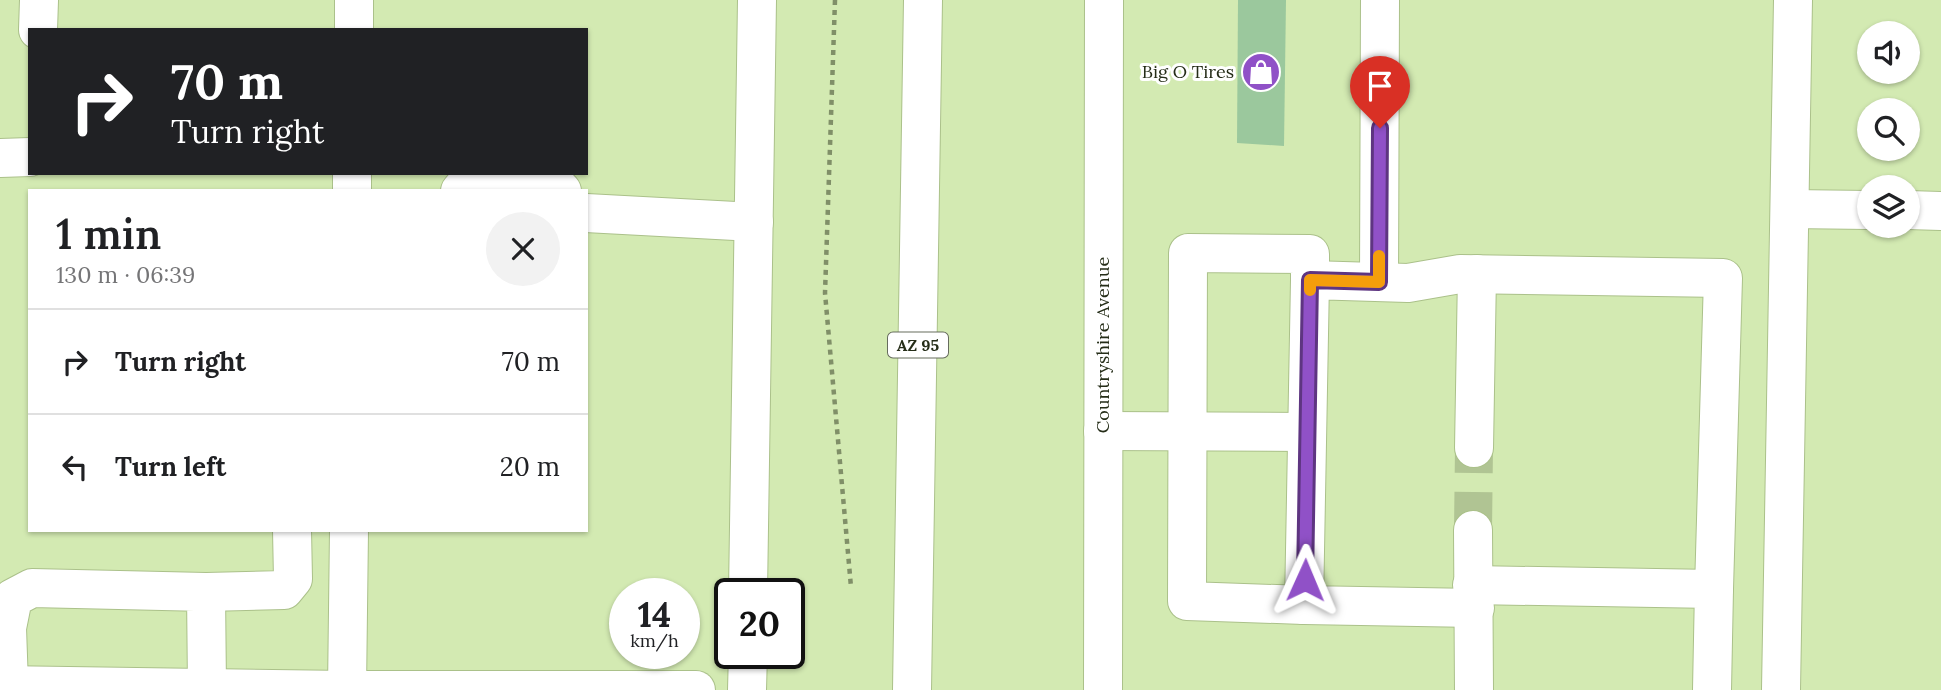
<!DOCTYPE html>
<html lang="en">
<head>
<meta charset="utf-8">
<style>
  :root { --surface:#fff; --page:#f2f2f2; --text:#202124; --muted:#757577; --line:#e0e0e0 }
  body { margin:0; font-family:Lora,serif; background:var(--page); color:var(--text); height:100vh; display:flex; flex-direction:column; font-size:26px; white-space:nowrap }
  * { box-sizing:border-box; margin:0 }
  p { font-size:23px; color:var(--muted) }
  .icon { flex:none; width:38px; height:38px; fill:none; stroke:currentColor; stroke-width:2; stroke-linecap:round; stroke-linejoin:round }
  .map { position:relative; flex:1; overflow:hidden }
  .panel { position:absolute; left:28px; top:189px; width:560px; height:343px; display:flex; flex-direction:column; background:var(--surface); border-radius:0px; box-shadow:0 2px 5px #0004 }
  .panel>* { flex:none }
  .banner { position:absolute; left:28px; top:28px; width:560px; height:147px; border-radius:0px; box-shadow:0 2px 5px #0004; background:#202124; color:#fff; overflow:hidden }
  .fabs { position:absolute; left:1857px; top:21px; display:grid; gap:14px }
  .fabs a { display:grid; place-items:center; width:63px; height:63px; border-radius:50%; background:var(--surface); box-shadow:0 2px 5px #0004; font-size:35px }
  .speed { position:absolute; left:609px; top:578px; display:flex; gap:14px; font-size:35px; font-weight:700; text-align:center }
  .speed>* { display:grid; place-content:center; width:91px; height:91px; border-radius:50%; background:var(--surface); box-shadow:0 2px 5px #0004; line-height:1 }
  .speed small { font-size:18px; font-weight:400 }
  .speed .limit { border:4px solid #111; border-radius:10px; background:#fff; color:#111 }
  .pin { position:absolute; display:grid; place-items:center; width:60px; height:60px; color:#fff; margin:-72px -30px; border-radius:50% 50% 50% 0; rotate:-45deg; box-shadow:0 0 7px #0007 }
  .pin .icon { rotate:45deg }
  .me { position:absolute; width:77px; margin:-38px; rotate:1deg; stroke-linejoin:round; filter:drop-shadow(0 0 5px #0008) }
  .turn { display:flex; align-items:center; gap:24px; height:147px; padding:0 28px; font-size:32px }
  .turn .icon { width:91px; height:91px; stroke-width:2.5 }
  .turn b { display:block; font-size:49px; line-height:60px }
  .round { display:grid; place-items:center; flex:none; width:74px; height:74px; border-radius:37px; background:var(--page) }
  .head { display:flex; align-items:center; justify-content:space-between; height:119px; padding:0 28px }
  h1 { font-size:42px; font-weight:600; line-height:52px }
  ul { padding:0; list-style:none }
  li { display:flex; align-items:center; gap:21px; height:105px; padding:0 28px; border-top:2px solid var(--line) }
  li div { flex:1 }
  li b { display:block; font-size:26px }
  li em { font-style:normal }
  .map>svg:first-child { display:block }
  .building { fill:#9bc89d }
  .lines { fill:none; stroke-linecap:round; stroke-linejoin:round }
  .minor-tunnel { stroke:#b0c493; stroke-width:38; stroke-dasharray:38 19; stroke-linecap:butt }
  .minor-casing { stroke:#abc18a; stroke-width:40 }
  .major-casing { stroke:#abc18a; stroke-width:40 }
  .highway-casing { stroke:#abc18a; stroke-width:40 }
  .path { stroke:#808f68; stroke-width:4.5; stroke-dasharray:5 5; stroke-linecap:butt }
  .minor { stroke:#fff; stroke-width:38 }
  .major { stroke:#fff; stroke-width:38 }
  .highway { stroke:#fff; stroke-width:38 }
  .route-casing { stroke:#5e3581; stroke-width:18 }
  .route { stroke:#9051c7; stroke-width:12 }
  .slow { stroke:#f59e0b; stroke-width:12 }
  .labels { text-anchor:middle; stroke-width:6; stroke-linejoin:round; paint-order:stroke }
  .shield { fill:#fff; stroke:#666c5d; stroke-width:2 }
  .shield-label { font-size:16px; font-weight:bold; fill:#252d18 }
  .poi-label { font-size:18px; fill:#252d18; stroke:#fff; text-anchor:end }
  .street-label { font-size:18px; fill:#252d18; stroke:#fff }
</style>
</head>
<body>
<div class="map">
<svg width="1941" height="690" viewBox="0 0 1941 690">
  <rect width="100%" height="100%" fill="#d3eab2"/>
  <polygon class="building" points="1238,0 1286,0 1284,146 1237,143"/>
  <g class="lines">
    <polyline class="minor-tunnel" points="1473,530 1474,448"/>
    <defs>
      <g id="minor">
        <polyline points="38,30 39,0"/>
        <polyline points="0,158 30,157"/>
        <polyline points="460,191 473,176 547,175 562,191"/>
        <polyline points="1790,209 1869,210"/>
        <polyline points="1908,210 1941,211"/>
        <polyline points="586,213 754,222"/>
        <polyline points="1379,282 1380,0"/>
        <polyline points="1103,431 1307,432"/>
        <polyline points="1474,448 1477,274"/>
        <polyline points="1473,530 1474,690"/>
        <polyline points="1472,585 1714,589 1712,690"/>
        <polyline points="206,592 284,590 293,579 292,530"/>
        <polyline points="748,593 757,0"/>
        <polyline points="1304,605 1187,601 1188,253 1310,254 1310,280"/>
        <polyline points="1475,608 1304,605 1310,280 1408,283 1460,274 1723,278 1714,589"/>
        <polyline points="0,685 347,690"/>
        <polyline points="9,685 7,628 13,598 32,588 206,592 207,688"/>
        <polyline points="348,690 696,690"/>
        <polyline points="747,690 748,653"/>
        <polyline points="1103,690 1104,0"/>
        <polyline points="1781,690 1793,0"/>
      </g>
      <g id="major">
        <polyline points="354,30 354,0"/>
        <polyline points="352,191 352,173"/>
        <polyline points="347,690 349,530"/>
      </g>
      <polyline id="highway" points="912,690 923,0"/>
    </defs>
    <use href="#minor" class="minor-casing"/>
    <use href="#major" class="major-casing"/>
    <use href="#highway" class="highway-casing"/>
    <polyline class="path" points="835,0 825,293 851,587"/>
    <use href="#minor" class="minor"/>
    <use href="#major" class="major"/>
    <use href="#highway" class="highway"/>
  </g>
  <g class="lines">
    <defs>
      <polyline id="route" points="1305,580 1310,280 1379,282 1380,128"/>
    </defs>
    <use href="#route" class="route-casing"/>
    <use href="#route" class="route"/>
    <polyline class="slow" points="1310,290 1310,280 1379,282 1379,256"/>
  </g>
  <defs>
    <symbol id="shop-disc" viewBox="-11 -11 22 22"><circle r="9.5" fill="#9051c7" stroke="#fff"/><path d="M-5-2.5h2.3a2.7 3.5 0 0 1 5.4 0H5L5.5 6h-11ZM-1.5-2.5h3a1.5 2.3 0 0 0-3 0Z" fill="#fff"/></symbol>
  </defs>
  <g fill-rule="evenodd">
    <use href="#shop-disc" x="1239" y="50" width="44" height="44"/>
  </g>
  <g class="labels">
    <rect class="shield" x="888" y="332.5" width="60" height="25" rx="5"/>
    <g class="shield-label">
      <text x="918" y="351">AZ 95</text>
    </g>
    <g class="poi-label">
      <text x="1234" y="78">Big O Tires</text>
    </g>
    <g class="street-label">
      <text transform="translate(1103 345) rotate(-90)" y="6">Countryshire Avenue</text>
    </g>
  </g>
</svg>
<div class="fabs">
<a><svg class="icon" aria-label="sound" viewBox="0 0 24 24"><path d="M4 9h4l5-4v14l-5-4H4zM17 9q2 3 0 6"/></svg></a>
<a><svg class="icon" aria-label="search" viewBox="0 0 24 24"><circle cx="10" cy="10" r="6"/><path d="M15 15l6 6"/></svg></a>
<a><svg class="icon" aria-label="layers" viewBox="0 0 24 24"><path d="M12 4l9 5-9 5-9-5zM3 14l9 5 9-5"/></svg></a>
</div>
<div class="speed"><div>14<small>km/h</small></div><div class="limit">20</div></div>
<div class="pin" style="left:1380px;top:128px;background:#d93025"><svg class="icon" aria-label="arrive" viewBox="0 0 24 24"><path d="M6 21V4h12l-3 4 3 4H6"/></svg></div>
<svg class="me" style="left:1305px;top:580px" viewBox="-20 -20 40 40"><path d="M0-17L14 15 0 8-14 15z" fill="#9051c7" stroke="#fff" stroke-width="4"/></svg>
<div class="banner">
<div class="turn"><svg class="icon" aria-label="right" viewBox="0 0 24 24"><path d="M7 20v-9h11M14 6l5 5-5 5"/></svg><div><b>70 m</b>Turn right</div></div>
</div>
<section class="panel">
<div class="head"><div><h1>1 min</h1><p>130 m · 06:39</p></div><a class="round"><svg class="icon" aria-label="close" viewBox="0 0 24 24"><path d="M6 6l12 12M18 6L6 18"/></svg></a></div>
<ul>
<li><svg class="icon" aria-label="right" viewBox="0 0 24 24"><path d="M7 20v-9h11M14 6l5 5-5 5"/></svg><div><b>Turn right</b></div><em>70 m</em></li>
<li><svg class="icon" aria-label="left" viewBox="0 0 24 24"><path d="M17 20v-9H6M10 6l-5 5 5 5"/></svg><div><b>Turn left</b></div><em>20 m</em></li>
</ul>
</section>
</div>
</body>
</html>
